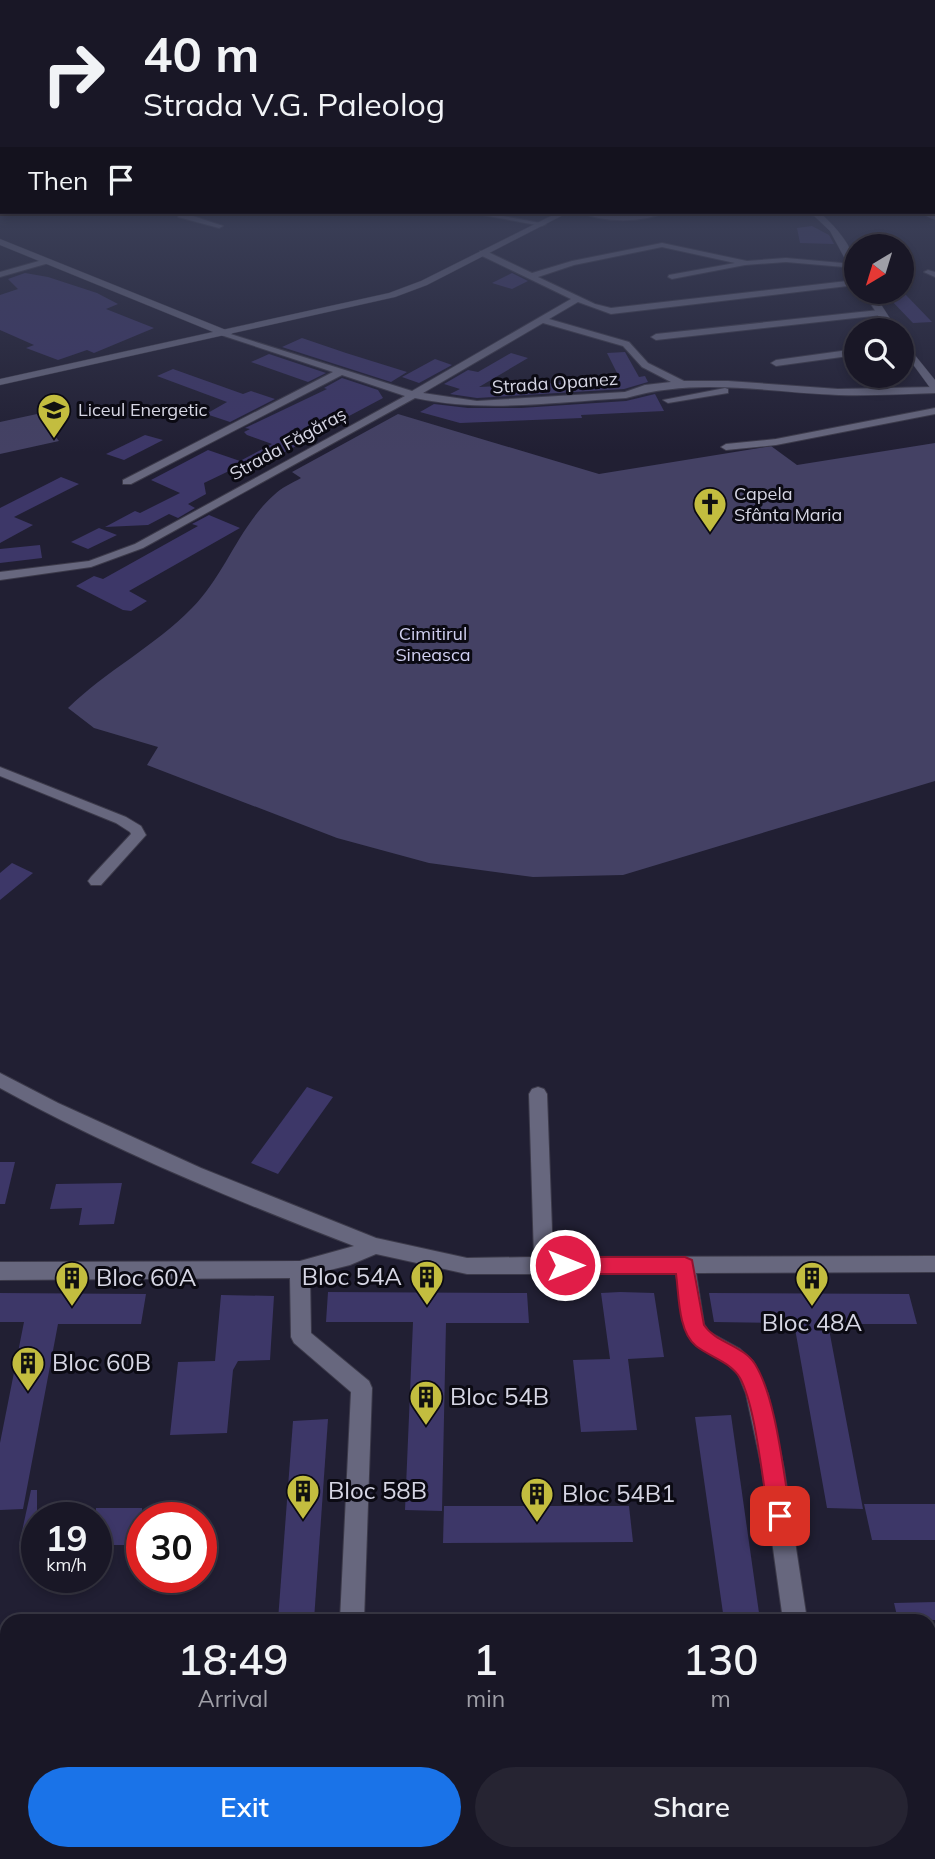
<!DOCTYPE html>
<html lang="en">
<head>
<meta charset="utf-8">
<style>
  :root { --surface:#191726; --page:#262432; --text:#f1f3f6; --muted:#9f9fa7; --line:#373643; --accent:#1a73e8 }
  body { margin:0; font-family:Mulish,sans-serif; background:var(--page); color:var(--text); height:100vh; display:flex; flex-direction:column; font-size:26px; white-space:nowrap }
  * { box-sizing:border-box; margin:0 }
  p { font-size:23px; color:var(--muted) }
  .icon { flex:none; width:38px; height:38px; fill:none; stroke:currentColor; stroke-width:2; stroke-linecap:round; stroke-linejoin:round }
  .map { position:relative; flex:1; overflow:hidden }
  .sheet { position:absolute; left:0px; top:1614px; width:936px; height:247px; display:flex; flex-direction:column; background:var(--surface); border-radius:21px 21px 0 0; box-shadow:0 4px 10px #0003,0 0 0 2px var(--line) }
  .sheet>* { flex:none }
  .banner { position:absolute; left:0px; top:0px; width:936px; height:214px; box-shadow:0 4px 10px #0003,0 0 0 2px var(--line); background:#191726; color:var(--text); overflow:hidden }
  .needle { width:46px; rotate:218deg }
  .fabs { position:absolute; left:844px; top:234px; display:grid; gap:14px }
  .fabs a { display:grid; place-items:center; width:70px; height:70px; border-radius:50%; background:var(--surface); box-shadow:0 4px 10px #0003,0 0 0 2px var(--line); font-size:35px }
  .speed { position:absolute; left:21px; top:1502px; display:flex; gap:14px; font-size:35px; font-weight:700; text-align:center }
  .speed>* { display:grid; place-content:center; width:91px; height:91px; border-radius:50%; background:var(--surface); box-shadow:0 4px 10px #0003,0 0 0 2px var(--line); line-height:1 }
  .speed small { font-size:18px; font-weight:400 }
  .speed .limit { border:10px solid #d22; background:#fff; color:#111 }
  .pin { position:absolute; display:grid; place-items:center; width:60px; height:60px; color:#fff; margin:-30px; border-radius:14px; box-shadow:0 4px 10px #0006 }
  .me { position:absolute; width:77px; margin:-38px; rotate:90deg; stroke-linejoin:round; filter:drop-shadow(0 0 5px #0008) }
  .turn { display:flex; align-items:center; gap:24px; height:147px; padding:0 28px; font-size:32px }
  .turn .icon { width:91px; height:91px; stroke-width:2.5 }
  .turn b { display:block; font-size:49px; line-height:60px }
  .then { display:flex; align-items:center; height:66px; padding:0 28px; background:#0003; gap:14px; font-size:26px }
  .eta { display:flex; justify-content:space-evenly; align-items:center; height:119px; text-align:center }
  .eta b { font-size:42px; font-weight:600; line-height:49px }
  .primary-button { display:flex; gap:14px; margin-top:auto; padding:14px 28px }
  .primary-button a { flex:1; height:80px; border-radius:42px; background:var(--accent); color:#fff; font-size:28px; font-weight:600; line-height:80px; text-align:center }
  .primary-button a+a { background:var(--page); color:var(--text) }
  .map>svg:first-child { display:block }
  .green { fill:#444164 }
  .building { fill:#3d3768 }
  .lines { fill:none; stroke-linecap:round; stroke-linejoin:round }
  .minor-casing { stroke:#3c3a4a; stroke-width:2 }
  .tertiary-casing { stroke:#3c3a4a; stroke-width:1 }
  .secondary-casing { stroke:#3c3a4a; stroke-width:1 }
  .minor { fill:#67677e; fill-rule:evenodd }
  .tertiary { fill:#67677e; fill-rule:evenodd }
  .secondary { fill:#67677e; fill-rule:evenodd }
  .route { fill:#e11d48; stroke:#92132f; stroke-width:2 }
  .labels { text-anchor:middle; stroke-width:6; stroke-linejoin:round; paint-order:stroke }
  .far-street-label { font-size:18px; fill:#d6d6e4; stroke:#0b0a13 }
  .far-poi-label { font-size:18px; fill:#d6d6e4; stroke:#0b0a13; text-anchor:start }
  .far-park-label { font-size:18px; fill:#d1d0f1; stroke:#0b0a13 }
  .near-poi-label { font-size:24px; fill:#d6d6e4; stroke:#0b0a13; text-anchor:start }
</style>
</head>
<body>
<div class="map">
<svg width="935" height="1859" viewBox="0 0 935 1859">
  <rect width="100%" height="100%" fill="#211f33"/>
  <g class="green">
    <polygon points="37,414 59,441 0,454 0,422"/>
    <path d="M398,414L599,474L771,446L797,465L935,443V781L623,875L533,877L429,863L337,838L147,765L158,747L94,728L68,708C106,671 155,646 192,608C225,575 239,526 274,495C281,488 292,483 301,478L292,472Z"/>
  </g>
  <g class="building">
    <polygon points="812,226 829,235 834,244 800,243 797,228"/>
    <polygon points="25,273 48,277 97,293 118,304 106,309 154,328 94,353 87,350 58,360 26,348 34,345 0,330 0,295 18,289 8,279"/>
    <polygon points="512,273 528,281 512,289 492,283"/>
    <polygon points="905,294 932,322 913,323 888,297"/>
    <polygon points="302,338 346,353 407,372 391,382 282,347"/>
    <polygon points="625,352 639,377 645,376 648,382 624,389 477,398 450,394 460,389 444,384 468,370 478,372 511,353 528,358 479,387 575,382 574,379 619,377 607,353"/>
    <polygon points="269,354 326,373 308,382 251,362"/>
    <polygon points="435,359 452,365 419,383 402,377"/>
    <polygon points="173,369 243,394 251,391 275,399 230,422 206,414 227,402 157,376"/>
    <polygon points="342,378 378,390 383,398 334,424 317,424 295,436 300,444 256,467 259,468 246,473 229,471 204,483 206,494 188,504 195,508 178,518 169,514 148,525 105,527 135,511 140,513 180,493 151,480 208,450 240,461 272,444 247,435 244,432 250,429 245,428 327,389 324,388"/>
    <polygon points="655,394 664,411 581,415 582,418 460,423 420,412 434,404 468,408 521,408 626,401"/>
    <polygon points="145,435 163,440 124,460 106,454"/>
    <polygon points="61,477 79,484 14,517 33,525 0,543 0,508"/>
    <polygon points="209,515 240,528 129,591 147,601 131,611 123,610 76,586 94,576 103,579 198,526 192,524"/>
    <polygon points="99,528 117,535 88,549 71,542"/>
    <polygon points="40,545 42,558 0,563 0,549"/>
    <polygon points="12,863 33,873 0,900 0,873"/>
    <polygon points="307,1087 333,1097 278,1174 251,1163"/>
    <polygon points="0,1162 15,1162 5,1204 0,1204"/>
    <polygon points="122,1183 114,1224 79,1225 82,1208 50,1209 56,1184"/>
    <polygon points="328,1292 527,1293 529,1323 446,1323 442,1511 405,1510 413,1322 326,1322"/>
    <polygon points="620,1292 654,1293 664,1357 628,1359 637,1430 581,1432 573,1360 610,1359 601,1293"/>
    <polygon points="0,1293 146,1294 141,1324 58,1324 23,1509 0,1510 0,1443 24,1322 0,1322"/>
    <polygon points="709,1293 909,1294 917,1324 828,1324 863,1509 827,1508 794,1323 714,1322"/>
    <polygon points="221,1295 274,1296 270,1360 238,1361 233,1370 227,1433 170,1435 178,1362 215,1361"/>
    <polygon points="731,1415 760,1620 724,1620 695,1417"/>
    <polygon points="328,1419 314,1620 278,1620 293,1421"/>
    <polygon points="31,1490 37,1490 37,1545 19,1545"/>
    <polygon points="864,1504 935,1504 935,1540 872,1540"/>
    <polygon points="444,1506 629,1506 633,1542 443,1543"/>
    <rect x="96" y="1508" width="46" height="37"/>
    <polygon points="935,1602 935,1620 898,1620 894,1603"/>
  </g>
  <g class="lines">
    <defs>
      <g id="minor">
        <polygon points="181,212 190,212 187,214 223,226 219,228 178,217"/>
        <polygon points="466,212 482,212 546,224 542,226"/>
        <path d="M581,212L623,215L665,212C644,223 602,223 581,212Z"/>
        <polygon points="786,212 817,212 821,214 817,216"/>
        <path d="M662,243L747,261L786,258L853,264L856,268L786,262L745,265L672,279L668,277L669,275L735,263L662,247L574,265L538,277L595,304L611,308L856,280V285L611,314L578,302L549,319L629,342L648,363L684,381H728L838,389L935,387V393C903,394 871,396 839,395C765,392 698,377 626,398C556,402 485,413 415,398L143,548L91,567L0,580V572L89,561L135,544L405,396L342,375L131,484H123V480L333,372L224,336V332L412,391L571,299L480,255V251H486L532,273L572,261ZM543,323L623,346L642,367L671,382L645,385L625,392L477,401L423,393Z"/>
        <polygon points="46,259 49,263 0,277 0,272"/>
        <polygon points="928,270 935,272 935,277 924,272"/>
        <polygon points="879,310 882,311 882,315 656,340 651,337 656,334"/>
        <polygon points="856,349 856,355 776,366 771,363 776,360"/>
        <polygon points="725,388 728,389 728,393 668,403 663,400"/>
        <polygon points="935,408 935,414 776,445 726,450 721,447 726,444 776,439"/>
        <polygon points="0,767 126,817 141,826 146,835 101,885 91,885 88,881 91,877 131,834 130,832 116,823 0,776"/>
        <path d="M0,1073L58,1103L201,1168L376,1238L467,1258L534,1257L529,1094L532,1089L538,1087L544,1089L547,1094L553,1257L935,1256V1272L696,1273L704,1324L709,1332L740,1349L753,1361L768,1394L784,1469L807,1620H783L762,1469L746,1394L738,1374L726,1363L695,1344L687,1333L676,1274H467L376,1254L350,1265L310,1275L311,1333L369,1381L372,1388L364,1620H340L351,1392L294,1343L291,1337L290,1278L0,1280V1262L300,1261L354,1246C234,1200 113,1150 0,1088Z"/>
        <polygon points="23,1853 49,1853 48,1859 22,1859"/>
        <rect x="778" y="1853" width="26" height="6"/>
      </g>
      <g id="tertiary">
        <path d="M810,212H819C836,227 856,248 856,273L851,270L830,231Z"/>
        <polygon points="0,239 231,332 232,334 223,336 0,245"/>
        <polygon points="863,292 873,292 898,331 888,331"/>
        <polygon points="901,338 935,380 935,390 931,389 901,348"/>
      </g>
      <g id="secondary">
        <polygon points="559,212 569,212 427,285 395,297 0,385 0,379 389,293 421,281"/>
        <polygon points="921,212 935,214 935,220 922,214"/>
      </g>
    </defs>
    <use href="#minor" class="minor-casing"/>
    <use href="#tertiary" class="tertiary-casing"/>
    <use href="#secondary" class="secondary-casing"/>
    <use href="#minor" class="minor"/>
    <use href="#tertiary" class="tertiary"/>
    <use href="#secondary" class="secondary"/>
  </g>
  <linearGradient id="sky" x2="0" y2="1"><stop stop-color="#12111c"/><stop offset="0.42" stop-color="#3d425b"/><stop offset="1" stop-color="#3d425b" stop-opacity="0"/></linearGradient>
  <rect width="935" height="452" fill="url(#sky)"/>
  <path class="route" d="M565,1257H685L692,1260L704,1325C716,1343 743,1345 755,1364C777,1400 783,1473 791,1516L788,1524L780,1527L772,1524L769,1516C762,1481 756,1407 740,1378C731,1362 710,1357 696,1346C678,1332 679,1295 676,1274H565L558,1271L555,1265L558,1259Z"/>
  <defs>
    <symbol id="school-pin" viewBox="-11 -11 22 30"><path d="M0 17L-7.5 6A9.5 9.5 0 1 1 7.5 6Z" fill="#c3bd3f" stroke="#0b0a13"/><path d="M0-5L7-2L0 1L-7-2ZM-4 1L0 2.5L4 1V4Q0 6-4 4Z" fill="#111"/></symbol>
    <symbol id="church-pin" viewBox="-11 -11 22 30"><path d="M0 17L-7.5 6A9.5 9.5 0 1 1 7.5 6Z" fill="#c3bd3f" stroke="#0b0a13"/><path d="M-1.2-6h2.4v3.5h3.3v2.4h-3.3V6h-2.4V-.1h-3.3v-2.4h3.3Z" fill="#111"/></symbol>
    <symbol id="building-pin" viewBox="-11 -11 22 30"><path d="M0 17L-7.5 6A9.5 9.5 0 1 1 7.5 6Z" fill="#c3bd3f" stroke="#0b0a13"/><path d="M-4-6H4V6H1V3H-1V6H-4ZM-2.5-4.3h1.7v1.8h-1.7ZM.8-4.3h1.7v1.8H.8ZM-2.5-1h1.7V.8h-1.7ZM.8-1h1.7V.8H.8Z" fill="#111"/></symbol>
  </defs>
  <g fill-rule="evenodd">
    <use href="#school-pin" x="35" y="391" width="38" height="52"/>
    <use href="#church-pin" x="691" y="485" width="38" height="52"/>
    <use href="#building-pin" x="408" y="1258" width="38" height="52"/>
    <use href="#building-pin" x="53" y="1259" width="38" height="52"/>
    <use href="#building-pin" x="793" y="1259" width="38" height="52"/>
    <use href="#building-pin" x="9" y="1344" width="38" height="52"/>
    <use href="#building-pin" x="407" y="1378" width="38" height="52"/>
    <use href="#building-pin" x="284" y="1472" width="38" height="52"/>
    <use href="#building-pin" x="518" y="1475" width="38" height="52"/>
  </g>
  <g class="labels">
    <g class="far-street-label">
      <text transform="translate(555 383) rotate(-4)" y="6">Strada Opanez</text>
      <text transform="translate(288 444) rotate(-29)" y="6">Strada Făgăraș</text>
    </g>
    <g class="far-poi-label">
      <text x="78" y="416">Liceul Energetic</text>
      <text x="734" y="500">Capela<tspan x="734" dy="21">Sfânta Maria</tspan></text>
    </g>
    <g class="far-park-label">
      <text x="433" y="640">Cimitirul<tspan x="433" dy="21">Sineasca</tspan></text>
    </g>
    <g class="near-poi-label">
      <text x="402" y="1285" text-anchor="end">Bloc 54A</text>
      <text x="96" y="1286">Bloc 60A</text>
      <text x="812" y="1331" text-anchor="middle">Bloc 48A</text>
      <text x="52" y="1371">Bloc 60B</text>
      <text x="450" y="1405">Bloc 54B</text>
      <text x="328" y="1499">Bloc 58B</text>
      <text x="562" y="1502">Bloc 54B1</text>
    </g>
  </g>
</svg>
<div class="fabs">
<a><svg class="needle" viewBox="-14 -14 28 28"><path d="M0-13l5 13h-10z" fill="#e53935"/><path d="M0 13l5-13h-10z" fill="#9f9fa7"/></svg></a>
<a><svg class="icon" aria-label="search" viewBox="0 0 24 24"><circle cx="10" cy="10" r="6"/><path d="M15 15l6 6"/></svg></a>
</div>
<div class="speed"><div>19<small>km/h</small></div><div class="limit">30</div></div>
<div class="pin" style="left:780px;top:1516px;background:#d93025"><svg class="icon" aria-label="arrive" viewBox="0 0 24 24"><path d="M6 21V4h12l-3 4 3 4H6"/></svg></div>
<svg class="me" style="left:565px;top:1265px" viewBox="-20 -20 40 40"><circle r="17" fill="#e11d48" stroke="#fff" stroke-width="3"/><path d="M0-11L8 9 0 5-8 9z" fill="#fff"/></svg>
<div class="banner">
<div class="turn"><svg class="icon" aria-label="right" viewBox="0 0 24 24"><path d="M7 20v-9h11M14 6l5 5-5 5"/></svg><div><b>40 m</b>Strada V.G. Paleolog</div></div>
<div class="then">Then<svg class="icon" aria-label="arrive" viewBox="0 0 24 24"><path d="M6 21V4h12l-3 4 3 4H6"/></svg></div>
</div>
<section class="sheet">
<div class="eta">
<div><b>18:49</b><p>Arrival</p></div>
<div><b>1</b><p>min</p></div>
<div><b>130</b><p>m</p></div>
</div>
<div class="primary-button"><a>Exit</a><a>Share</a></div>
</section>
</div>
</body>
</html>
